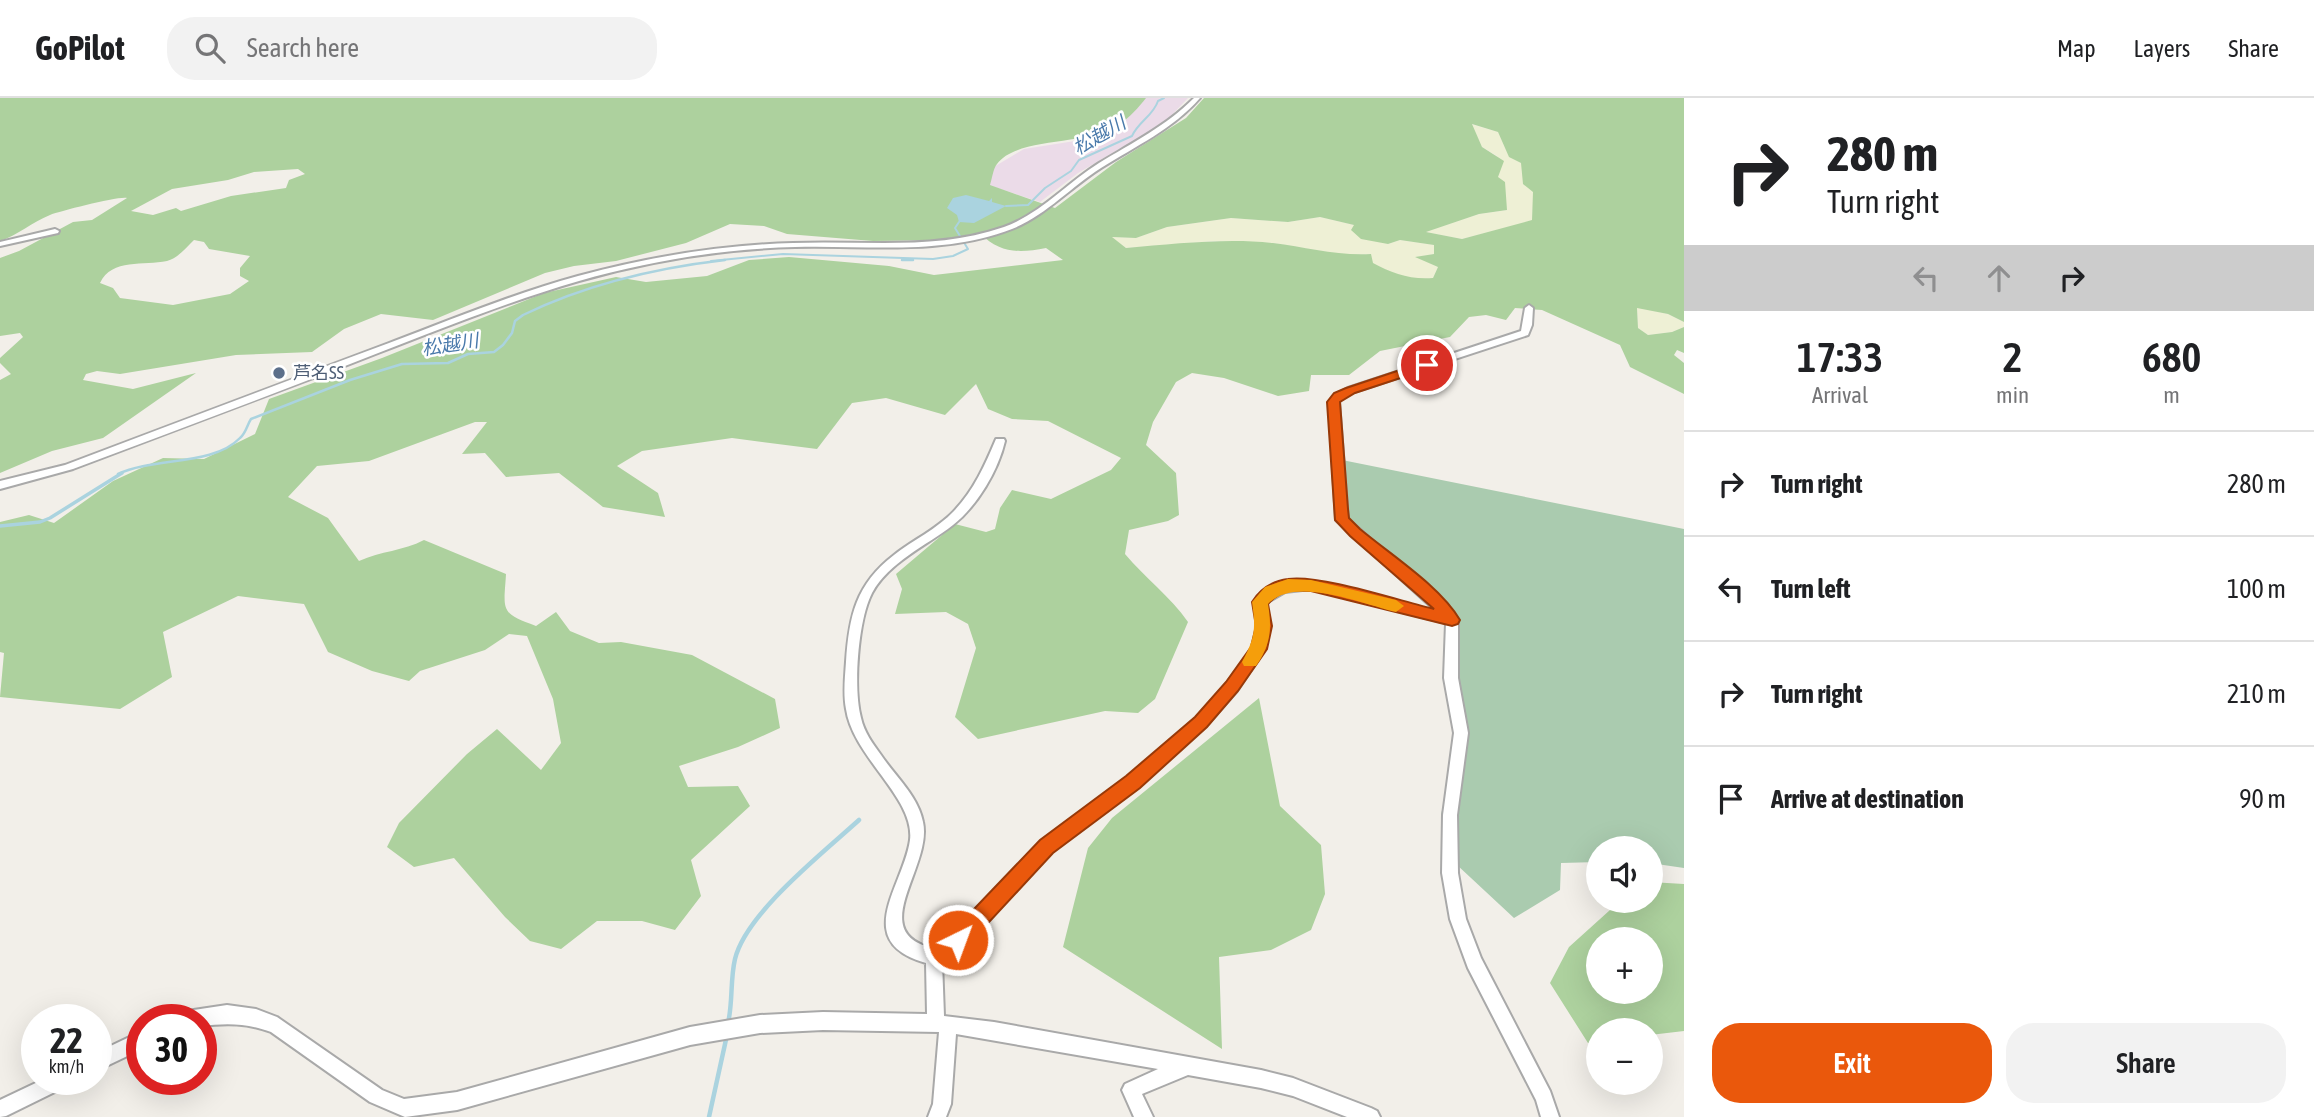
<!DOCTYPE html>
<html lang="en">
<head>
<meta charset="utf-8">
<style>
  :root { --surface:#fff; --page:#f2f2f2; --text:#202124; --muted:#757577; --line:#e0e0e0; --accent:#ea580c }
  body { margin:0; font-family:"Asap Condensed","Noto Sans JP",sans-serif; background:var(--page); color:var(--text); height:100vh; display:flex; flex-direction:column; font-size:26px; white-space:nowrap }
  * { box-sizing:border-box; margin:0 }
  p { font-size:23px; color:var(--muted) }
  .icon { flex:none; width:38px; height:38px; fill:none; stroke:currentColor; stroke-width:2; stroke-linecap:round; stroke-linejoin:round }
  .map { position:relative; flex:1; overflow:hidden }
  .details { display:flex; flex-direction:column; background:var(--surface); width:630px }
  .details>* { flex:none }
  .top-card { background:#fff; color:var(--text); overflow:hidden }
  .tools { position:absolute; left:1586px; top:738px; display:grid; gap:14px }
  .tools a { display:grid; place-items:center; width:77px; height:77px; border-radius:50%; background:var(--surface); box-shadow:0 7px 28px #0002; font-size:35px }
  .speed { position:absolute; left:21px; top:906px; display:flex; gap:14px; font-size:35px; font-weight:700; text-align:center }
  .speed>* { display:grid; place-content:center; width:91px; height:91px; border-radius:50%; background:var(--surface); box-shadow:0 7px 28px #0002; line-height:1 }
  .speed small { font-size:18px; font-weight:400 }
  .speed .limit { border:10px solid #d22; background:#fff; color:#111 }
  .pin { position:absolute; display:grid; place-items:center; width:60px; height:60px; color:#fff; margin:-30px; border:4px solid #fff; border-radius:50%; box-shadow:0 2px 7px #0007 }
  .me { position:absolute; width:77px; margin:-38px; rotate:42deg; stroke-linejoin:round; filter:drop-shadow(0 0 5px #0008) }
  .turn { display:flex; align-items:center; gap:24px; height:147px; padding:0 28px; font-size:32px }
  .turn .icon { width:91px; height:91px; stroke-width:2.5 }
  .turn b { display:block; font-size:49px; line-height:60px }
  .lanes { display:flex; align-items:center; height:66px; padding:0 28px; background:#0003; justify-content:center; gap:35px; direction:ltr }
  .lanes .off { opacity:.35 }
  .eta { display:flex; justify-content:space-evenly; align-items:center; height:119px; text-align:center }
  .eta b { font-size:42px; font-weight:600; line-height:49px }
  .primary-button { display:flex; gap:14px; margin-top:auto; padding:14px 28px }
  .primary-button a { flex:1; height:80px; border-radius:28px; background:var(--accent); color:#fff; font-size:28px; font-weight:600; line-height:80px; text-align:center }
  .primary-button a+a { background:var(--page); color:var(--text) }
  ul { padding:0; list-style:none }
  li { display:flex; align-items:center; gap:21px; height:105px; padding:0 28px; border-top:2px solid var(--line) }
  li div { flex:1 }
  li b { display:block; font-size:26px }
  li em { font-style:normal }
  header { display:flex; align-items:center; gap:42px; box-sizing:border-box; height:98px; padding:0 35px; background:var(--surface); border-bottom:2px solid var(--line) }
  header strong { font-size:33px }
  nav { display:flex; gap:38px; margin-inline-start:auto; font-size:24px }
  .search { width:490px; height:63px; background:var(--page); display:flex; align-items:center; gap:18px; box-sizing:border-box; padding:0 24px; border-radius:28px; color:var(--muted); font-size:26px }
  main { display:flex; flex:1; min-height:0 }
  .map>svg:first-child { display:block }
  .industrial { fill:#ebdbe8 }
  .farmland { fill:#eef0d5 }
  .forest { fill:#add19e; fill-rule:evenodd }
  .cemetery { fill:#aacbaf }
  .water { fill:#aad3df }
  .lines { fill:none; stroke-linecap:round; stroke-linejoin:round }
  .stream-far3 { stroke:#aad3df; stroke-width:2 }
  .stream-far2 { stroke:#aad3df; stroke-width:2.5 }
  .stream-far1 { stroke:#aad3df; stroke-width:3.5 }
  .stream { stroke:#aad3df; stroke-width:4.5 }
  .minor-casing { stroke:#a9a9a9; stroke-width:4 }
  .minor { fill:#fff; fill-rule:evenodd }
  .route { fill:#ea580c; stroke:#983908; stroke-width:2 }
  .slow { fill:#f59e0b }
  .service-dot { fill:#5c6f8a; stroke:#fff; stroke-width:2.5 }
  .labels { text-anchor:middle; stroke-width:5; stroke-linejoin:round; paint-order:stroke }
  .far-service-label { font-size:18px; fill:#4e5e75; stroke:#fff; text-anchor:start }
  .far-water-label { font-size:19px; font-style:italic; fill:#4a7aab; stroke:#fff }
</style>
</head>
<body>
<header>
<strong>GoPilot</strong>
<div class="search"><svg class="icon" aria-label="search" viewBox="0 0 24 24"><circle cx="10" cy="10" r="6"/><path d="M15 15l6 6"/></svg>Search here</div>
<nav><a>Map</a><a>Layers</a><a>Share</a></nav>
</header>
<main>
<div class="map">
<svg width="1684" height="1019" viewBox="0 0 1684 1019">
  <rect width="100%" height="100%" fill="#f2efe9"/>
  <polygon class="industrial" points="1138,0 1188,0 1164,25 1078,75 1040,104 988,87 987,73 1024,51 1075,43 1116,28"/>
  <g class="farmland">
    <polygon points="1471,26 1498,34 1509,58 1521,65 1534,94 1532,123 1462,141 1425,134 1479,116 1507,112 1498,79 1497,58 1482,49"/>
    <polygon points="1320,119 1354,127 1388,146 1400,142 1435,147 1434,156 1417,159 1438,169 1433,180 1416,182 1390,174 1372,165 1370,156 1345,157 1273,145 1215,143 1126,150 1111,139 1136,140 1167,129 1231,120 1288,124"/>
    <polygon points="1637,209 1668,216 1684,224 1684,229 1672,234 1648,237 1638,230"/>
  </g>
  <g class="forest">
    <path d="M0,0H1146C1139,9 1129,20 1119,27C1090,48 1017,38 997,66C993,71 992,81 990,87L1055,110L1116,64L1186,20L1204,0H1684V224L1668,216L1637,210L1638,230L1648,237L1672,234L1684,229V255L1677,252L1674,257L1684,265V296L1630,269L1620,247L1542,212L1515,210L1506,222L1486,217L1469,219L1450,239L1380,253L1349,277H1311L1309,293L1278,298L1224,280L1192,275L1176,284L1153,324L1146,347L1176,375L1179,417L1168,423L1129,432L1125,456C1145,480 1170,498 1188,524L1155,601L1138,615L1105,613L978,641L955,619L976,550L968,526L946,514L895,516L902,491L896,476L955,426L986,434L995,431L1000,410L1012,392L1051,401L1111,372L1121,360L1048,323L1012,321L988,311L976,286L945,317L886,300L852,305L817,351L732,340L642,353L617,368L658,395L665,419L603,409L559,375L506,379L485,355L462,356L487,324H475L369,363L317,368L288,399L328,420L359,463C381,453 403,453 424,442L506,476C504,512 499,515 536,528L556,514L570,533L599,545L621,544L692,557L775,601L780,630L738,649L679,668L688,689L738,688L750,708L691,762L701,798L675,832L642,823H597L561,851L530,843L505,819L454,760L414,769L387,749L399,725L467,656L497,631L541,672L561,645L553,601L527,538L509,536L485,552L420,573L409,583L372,573L328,554L304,506L238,498L163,534L172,579L120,611L0,599L4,555L0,554V424L29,417L54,425L113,383L163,360L204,361L255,336L269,301L382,260L544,195L616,179L646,184L707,178L749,162L789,159L889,168L934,177L1063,162L1046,150C1020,155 1000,156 980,135L939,142L873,143L787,136L764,128L730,126L686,145L616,163L574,168L545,175L433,222L381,216L344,231L312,254L236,257L120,276L97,273L86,276L83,282L133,291L196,275L103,340L52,353L0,375V282L11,276L0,265V260L23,239L20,235L0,238V160L19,153L73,124L92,122L127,100C118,98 61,113 50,117C32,124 18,137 0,143ZM1472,26L1498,34L1509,59L1521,65L1523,86L1533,94L1532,122L1462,141L1426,134L1479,116L1507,112L1505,84L1498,79L1504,63L1482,49ZM298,71L305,76L289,82L286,90L231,98L181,113L176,110L153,117L131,113L172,91L228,82L254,74ZM1320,119L1354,127L1351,132L1361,141L1388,146L1400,142L1434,147V156L1415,159L1438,169L1433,180C1410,182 1392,175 1373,165L1371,156C1337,158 1306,149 1273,145C1224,140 1175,146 1126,150L1112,139L1136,140L1167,129L1231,120L1288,124ZM194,142L204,144L209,151L250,158L240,170V178L249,183L230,196L173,207L120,200L113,190L100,185C112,160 144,168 167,163C178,160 186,150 194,142Z"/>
    <polygon points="1259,600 1280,708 1321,747 1325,796 1311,832 1271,852 1219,859 1222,951 1063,849 1088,750 1112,720"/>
    <path d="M1650,784L1684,786V933L1650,937V933H1598V944L1588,945L1550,885L1569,849L1620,803H1650ZM1598,842H1650V894H1598Z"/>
  </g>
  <polygon class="cemetery" points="1342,362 1684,431 1684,770 1650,765 1650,751 1598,751 1598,764 1561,765 1560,792 1514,820 1442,753 1441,717 1456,651 1458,533 1347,421"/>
  <polygon class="water" points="966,97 989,103 992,100 992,104 1006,108 974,125 959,124 957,117 947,110 953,100"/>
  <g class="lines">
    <g class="stream-far3">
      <path d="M1006,108L1028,107L1045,90L1071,73L1079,62L1132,38C1139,23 1153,18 1158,3L1164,0"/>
      <polyline points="711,163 783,156 933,161 953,158 968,151 955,130 959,124"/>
    </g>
    <g class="stream-far2">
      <polyline points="902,162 913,162"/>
      <path d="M118,376C154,359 213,368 240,340C246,335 247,327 251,321L350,282L402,266L448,265L468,256L494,254L503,247L512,235L515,223L523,217C587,186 655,170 725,162"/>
    </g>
    <polyline class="stream-far1" points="0,428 40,424 50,420 122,375"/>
    <g class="stream">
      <path d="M728,925C733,904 730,882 735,861C746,815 824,754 859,722"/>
      <polyline points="709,1019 727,937"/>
    </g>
    <defs>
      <g id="minor">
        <path d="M1194,0H1200C1173,31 1136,48 1101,70C1071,89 1045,118 1012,131C943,158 867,147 795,149C722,151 649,163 579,183C500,206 422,238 345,268C255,303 164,337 73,371L0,391V383L65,367C173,326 281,285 389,245C452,221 513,196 578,178C648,159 720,147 793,145C863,142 936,153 1004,129C1040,116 1067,85 1099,65C1132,45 1166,28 1194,0Z"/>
        <polygon points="55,131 59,133 58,135 0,148 0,144"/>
        <path d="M1529,207L1533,210L1532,227L1528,237L1354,294L1342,300L1339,304L1348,421L1430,493L1458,522V580L1468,635L1457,717L1458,775L1466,821L1481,860L1550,993L1559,1019H1541L1536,1002L1468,870L1450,821L1442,775L1443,717L1454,635L1444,580L1446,525L1311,491L1285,494L1266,505L1270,528L1265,551L1237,593L1206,628L1138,688L1052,753L964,848L942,863L944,918L994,924L1261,972L1293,980L1371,1010L1377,1013L1380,1019H1347L1293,998L1261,990L1188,977L1142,996L1153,1019H1134L1122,992L1125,986L1158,971L956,936L951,1006L946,1019H928L933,1006L939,934L823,932L760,935L690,947L457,1012L405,1019L370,1004L271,934C247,925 227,925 201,928V922H179L181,916L187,913L227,907L256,911L277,919L382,992L404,1001L457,994L690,929L760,917L823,914L927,916L926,865C850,844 904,787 910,742C915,700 853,659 846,611C843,596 845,579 846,564C849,518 856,486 894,457C913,442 937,431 954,413C974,392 985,367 996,341H1004L1005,343C998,373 977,408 953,427C926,448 889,464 872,495C858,522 853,590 861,620C864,634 873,646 881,657C895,678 918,698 923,724C933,768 865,834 932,850L952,836L1042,743L1128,680L1196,620L1227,585L1253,550L1258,528L1254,504C1267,485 1290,483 1311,483L1437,514L1336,422L1329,304L1336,296L1348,290L1521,233L1525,210Z"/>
        <polygon points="142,933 142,951 96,973 96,955"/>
        <polygon points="42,982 70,982 67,988 6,1018 0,1019 0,1002"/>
      </g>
    </defs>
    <use href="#minor" class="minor-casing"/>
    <use href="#minor" class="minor"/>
  </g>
  <path class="route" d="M1427,263L1431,264V270L1355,295L1340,304L1348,411L1349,420L1360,431C1391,457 1440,488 1460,522L1458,526L1452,528L1311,493C1293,492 1281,491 1268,506L1272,528L1267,551L1238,593L1207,629L1140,690L1053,755L966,849L958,852L951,849L948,842L951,835L1040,742L1126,678L1195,619L1226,584L1251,549L1256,528L1252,504C1260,491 1273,483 1288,481C1319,476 1400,503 1434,511L1350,438L1335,422L1327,304L1334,295L1346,290Z"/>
  <path class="slow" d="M1288,481L1311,482L1396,502L1404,508L1396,514C1363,506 1294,477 1268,506C1272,530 1271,547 1256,568H1244L1242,564C1255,540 1256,531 1252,504L1265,489Z"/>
  <circle class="service-dot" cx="279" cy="275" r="7"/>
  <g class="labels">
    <g class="far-service-label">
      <text x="293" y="281">芦名SS</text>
    </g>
    <g class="far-water-label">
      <text transform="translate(1099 37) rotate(-30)" y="7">松越川</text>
      <text transform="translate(450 246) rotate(-9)" y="7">松越川</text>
    </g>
  </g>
</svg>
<div class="tools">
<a><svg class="icon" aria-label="sound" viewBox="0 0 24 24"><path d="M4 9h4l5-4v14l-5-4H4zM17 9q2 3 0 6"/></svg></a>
<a>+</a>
<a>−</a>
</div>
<div class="speed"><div>22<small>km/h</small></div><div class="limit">30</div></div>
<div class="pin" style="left:1427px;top:267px;background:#d93025"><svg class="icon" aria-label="arrive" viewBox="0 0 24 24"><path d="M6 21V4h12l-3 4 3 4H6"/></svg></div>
<svg class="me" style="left:958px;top:842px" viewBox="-20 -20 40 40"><circle r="17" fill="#ea580c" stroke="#fff" stroke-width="3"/><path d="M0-11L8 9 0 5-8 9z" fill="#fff"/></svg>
</div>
<section class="details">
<div class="top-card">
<div class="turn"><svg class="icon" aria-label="right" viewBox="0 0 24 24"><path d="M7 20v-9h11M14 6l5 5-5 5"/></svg><div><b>280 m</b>Turn right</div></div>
<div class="lanes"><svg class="icon off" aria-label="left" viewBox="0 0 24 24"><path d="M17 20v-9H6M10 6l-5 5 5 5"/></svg><svg class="icon off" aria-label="ahead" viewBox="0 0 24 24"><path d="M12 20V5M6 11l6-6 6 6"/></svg><svg class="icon" aria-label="right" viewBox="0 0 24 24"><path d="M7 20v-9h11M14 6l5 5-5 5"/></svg></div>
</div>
<div class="eta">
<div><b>17:33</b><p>Arrival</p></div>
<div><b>2</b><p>min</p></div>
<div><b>680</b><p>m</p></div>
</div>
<ul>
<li><svg class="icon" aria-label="right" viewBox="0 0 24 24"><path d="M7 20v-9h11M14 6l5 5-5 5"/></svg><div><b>Turn right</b></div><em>280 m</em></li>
<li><svg class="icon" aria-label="left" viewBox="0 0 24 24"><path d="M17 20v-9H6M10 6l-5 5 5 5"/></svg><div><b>Turn left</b></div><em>100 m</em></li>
<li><svg class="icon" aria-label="right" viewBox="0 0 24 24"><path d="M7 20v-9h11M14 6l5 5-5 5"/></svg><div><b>Turn right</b></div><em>210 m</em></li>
<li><svg class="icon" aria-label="arrive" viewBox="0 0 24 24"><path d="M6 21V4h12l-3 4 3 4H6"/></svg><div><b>Arrive at destination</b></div><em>90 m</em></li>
</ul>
<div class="primary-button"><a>Exit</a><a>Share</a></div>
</section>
</main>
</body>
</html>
